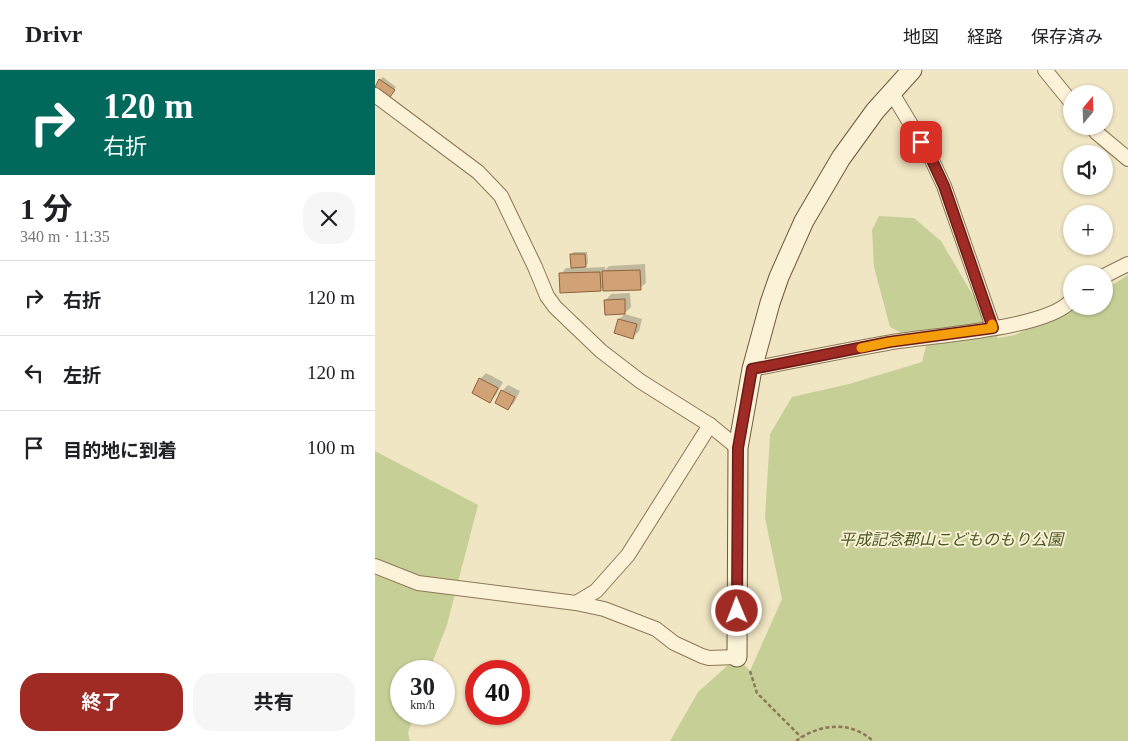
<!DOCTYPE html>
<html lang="ja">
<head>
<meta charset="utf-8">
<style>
  :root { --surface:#fff; --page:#f6f6f6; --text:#202124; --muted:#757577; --line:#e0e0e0; --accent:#a02a24 }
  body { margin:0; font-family:"Times New Roman","Noto Sans JP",serif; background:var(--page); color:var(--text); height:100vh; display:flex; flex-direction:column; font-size:19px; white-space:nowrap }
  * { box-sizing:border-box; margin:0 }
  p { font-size:16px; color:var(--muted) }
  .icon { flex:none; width:28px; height:28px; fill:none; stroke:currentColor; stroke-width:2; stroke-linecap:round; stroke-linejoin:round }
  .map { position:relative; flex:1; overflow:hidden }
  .sheet { display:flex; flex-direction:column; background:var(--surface); width:375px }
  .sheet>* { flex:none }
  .top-card { background:#00695c; color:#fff; overflow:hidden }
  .needle { width:32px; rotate:19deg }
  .fabs { position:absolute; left:688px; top:15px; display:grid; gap:10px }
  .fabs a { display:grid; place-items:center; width:50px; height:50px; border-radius:50%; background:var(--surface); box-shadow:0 1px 4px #0004; font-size:25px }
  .speed { position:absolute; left:15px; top:590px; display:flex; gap:10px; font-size:25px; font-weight:700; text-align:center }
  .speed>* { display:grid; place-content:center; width:65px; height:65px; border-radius:50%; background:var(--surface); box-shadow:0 1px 4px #0004; line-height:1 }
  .speed small { font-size:12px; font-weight:400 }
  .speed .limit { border:8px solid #d22; background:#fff; color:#111 }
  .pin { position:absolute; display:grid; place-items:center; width:42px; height:42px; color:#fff; margin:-21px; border-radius:10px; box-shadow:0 2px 8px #0006 }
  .me { position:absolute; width:55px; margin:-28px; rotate:359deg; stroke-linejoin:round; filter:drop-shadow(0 0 4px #0008) }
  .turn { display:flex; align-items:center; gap:18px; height:105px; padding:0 20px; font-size:22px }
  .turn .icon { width:65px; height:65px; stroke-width:2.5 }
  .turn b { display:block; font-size:35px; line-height:42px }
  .round { display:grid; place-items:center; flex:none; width:52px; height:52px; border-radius:20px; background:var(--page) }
  .head { display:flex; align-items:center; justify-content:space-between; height:85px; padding:0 20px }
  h1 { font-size:30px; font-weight:700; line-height:38px }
  .cta { display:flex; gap:10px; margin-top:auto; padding:10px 20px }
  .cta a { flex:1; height:58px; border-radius:20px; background:var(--accent); color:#fff; font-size:20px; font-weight:700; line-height:58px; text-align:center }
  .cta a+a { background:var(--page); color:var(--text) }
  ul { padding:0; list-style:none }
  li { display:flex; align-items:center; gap:15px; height:75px; padding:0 20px; border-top:1px solid var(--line) }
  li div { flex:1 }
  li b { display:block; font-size:19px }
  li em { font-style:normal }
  header { display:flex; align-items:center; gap:30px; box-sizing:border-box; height:70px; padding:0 25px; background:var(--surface); border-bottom:1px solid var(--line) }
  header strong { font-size:24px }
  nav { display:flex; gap:28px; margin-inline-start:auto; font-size:18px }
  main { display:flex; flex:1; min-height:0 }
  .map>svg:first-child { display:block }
  .green { fill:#c6d096 }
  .shadow { fill:#0003 }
  .building { fill:#d2a277; stroke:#8e613c }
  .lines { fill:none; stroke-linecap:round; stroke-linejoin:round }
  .street-casing { stroke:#8d7758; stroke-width:16 }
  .secondary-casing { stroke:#6f583c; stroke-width:21 }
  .path { stroke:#8d7758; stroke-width:2.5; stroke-dasharray:4 2.5; stroke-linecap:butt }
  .street { stroke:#fbf2d7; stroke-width:14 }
  .secondary { stroke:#fbf2d7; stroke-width:19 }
  .route-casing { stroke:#681b17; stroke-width:12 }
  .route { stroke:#a02a24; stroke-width:9 }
  .slow { stroke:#f59e0b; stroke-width:9 }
  .labels { text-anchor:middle; stroke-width:4; stroke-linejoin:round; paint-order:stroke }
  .park-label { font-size:16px; font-style:italic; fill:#495a23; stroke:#f8efd4 }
</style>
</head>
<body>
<header>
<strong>Drivr</strong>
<nav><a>地図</a><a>経路</a><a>保存済み</a></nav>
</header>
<main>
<section class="sheet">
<div class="top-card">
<div class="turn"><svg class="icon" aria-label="right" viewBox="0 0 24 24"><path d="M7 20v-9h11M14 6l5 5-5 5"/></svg><div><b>120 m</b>右折</div></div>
</div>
<div class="head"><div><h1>1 分</h1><p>340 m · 11:35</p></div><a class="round"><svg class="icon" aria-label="close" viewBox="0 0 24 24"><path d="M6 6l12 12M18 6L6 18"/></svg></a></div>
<ul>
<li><svg class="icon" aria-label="right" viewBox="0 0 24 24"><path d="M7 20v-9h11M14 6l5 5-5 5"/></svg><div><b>右折</b></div><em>120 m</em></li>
<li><svg class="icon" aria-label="left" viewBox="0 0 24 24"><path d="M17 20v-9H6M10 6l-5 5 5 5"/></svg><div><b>左折</b></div><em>120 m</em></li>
<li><svg class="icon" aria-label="arrive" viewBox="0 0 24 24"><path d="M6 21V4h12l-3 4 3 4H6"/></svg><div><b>目的地に到着</b></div><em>100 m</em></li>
</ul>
<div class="cta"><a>終了</a><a>共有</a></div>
</section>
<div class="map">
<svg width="753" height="671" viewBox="0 0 753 671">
  <rect width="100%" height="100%" fill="#f1e6c3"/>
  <g class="green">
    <polygon points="504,146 539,148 566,171 623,268 640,265 700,236 729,236 729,220 753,205 753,671 295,671 323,622 362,587 375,601 407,529 390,448 395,364 417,327 474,314 547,292 551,276 515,257 499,197 497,160"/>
    <polygon points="0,381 103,435 72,555 54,601 26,601 26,644 39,644 33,663 35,671 0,671"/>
  </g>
  <g class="shadow">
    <polygon points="8,7 21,17 17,23 5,10"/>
    <polygon points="199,182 212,182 213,193 209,198 230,197 230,200 234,196 270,194 271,213 265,218 229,216 225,220 186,204 191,198 197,198 196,185"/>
    <polygon points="255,223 256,237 250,243 231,230 236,224"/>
    <polygon points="250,244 267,249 264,261 258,267 244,249"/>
    <polygon points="111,303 128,312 121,325 115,331 105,309"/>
    <polygon points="133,315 145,321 139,333 133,339 127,321"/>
  </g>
  <g class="building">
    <polygon points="4,9 20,20 15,27 0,17"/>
    <polygon points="195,184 210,184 211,197 196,198"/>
    <polygon points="265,200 266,220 228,221 227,201"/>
    <polygon points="225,202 226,221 185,223 184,203"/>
    <polygon points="250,229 250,244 230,245 229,230"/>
    <polygon points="243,249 262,254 258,269 239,263"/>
    <polygon points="104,308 123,318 115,333 97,323"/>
    <polygon points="126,320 140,327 133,340 120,333"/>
  </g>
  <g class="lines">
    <defs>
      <g id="street">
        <polyline points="670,0 696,32"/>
        <polyline points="517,23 556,88 569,116 618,257"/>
        <polyline points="0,25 103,102 126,126 160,197 172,226 180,237 226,281 265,311 335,355 363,378"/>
        <polyline points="716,56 722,63 753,89"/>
        <polyline points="729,206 753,194"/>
        <path d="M377,299C422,290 467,281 512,273C554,265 669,260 696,231"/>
        <polyline points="0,496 43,513 201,533 229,539 281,559 299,573 327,586 334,588 362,587"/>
        <polyline points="201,533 221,521 253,485 335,355"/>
      </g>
      <polyline id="secondary" points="362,587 363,378 377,299 395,233 404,207 429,151 466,88 500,41 537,0"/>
    </defs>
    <use href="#street" class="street-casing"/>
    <use href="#secondary" class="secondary-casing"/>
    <g class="path">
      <polyline points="375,601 382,623 426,667"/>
      <path d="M421,671C444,654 475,650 498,671"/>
    </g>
    <use href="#street" class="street"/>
    <use href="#secondary" class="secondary"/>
  </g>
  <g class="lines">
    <defs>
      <polyline id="route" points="362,541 363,378 377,299 514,272 618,258 569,116 556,88 546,72"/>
    </defs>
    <use href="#route" class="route-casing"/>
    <use href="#route" class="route"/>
    <polyline class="slow" points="486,278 514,272 618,258 617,254"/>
  </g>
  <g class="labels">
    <g class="park-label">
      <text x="576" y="475">平成記念郡山こどものもり公園</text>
    </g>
  </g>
</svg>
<div class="fabs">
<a><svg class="needle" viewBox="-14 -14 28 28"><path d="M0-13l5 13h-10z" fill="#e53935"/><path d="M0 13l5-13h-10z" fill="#757577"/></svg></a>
<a><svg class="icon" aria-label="sound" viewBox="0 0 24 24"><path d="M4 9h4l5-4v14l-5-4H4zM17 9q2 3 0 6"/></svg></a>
<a>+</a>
<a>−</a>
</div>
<div class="speed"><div>30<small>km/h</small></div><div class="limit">40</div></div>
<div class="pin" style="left:546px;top:72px;background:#d93025"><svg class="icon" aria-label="arrive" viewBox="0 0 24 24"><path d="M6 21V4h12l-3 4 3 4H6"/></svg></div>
<svg class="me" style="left:362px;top:541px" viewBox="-20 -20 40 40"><circle r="17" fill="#a02a24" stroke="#fff" stroke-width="3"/><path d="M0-11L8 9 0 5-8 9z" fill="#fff"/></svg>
</div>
</main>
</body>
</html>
